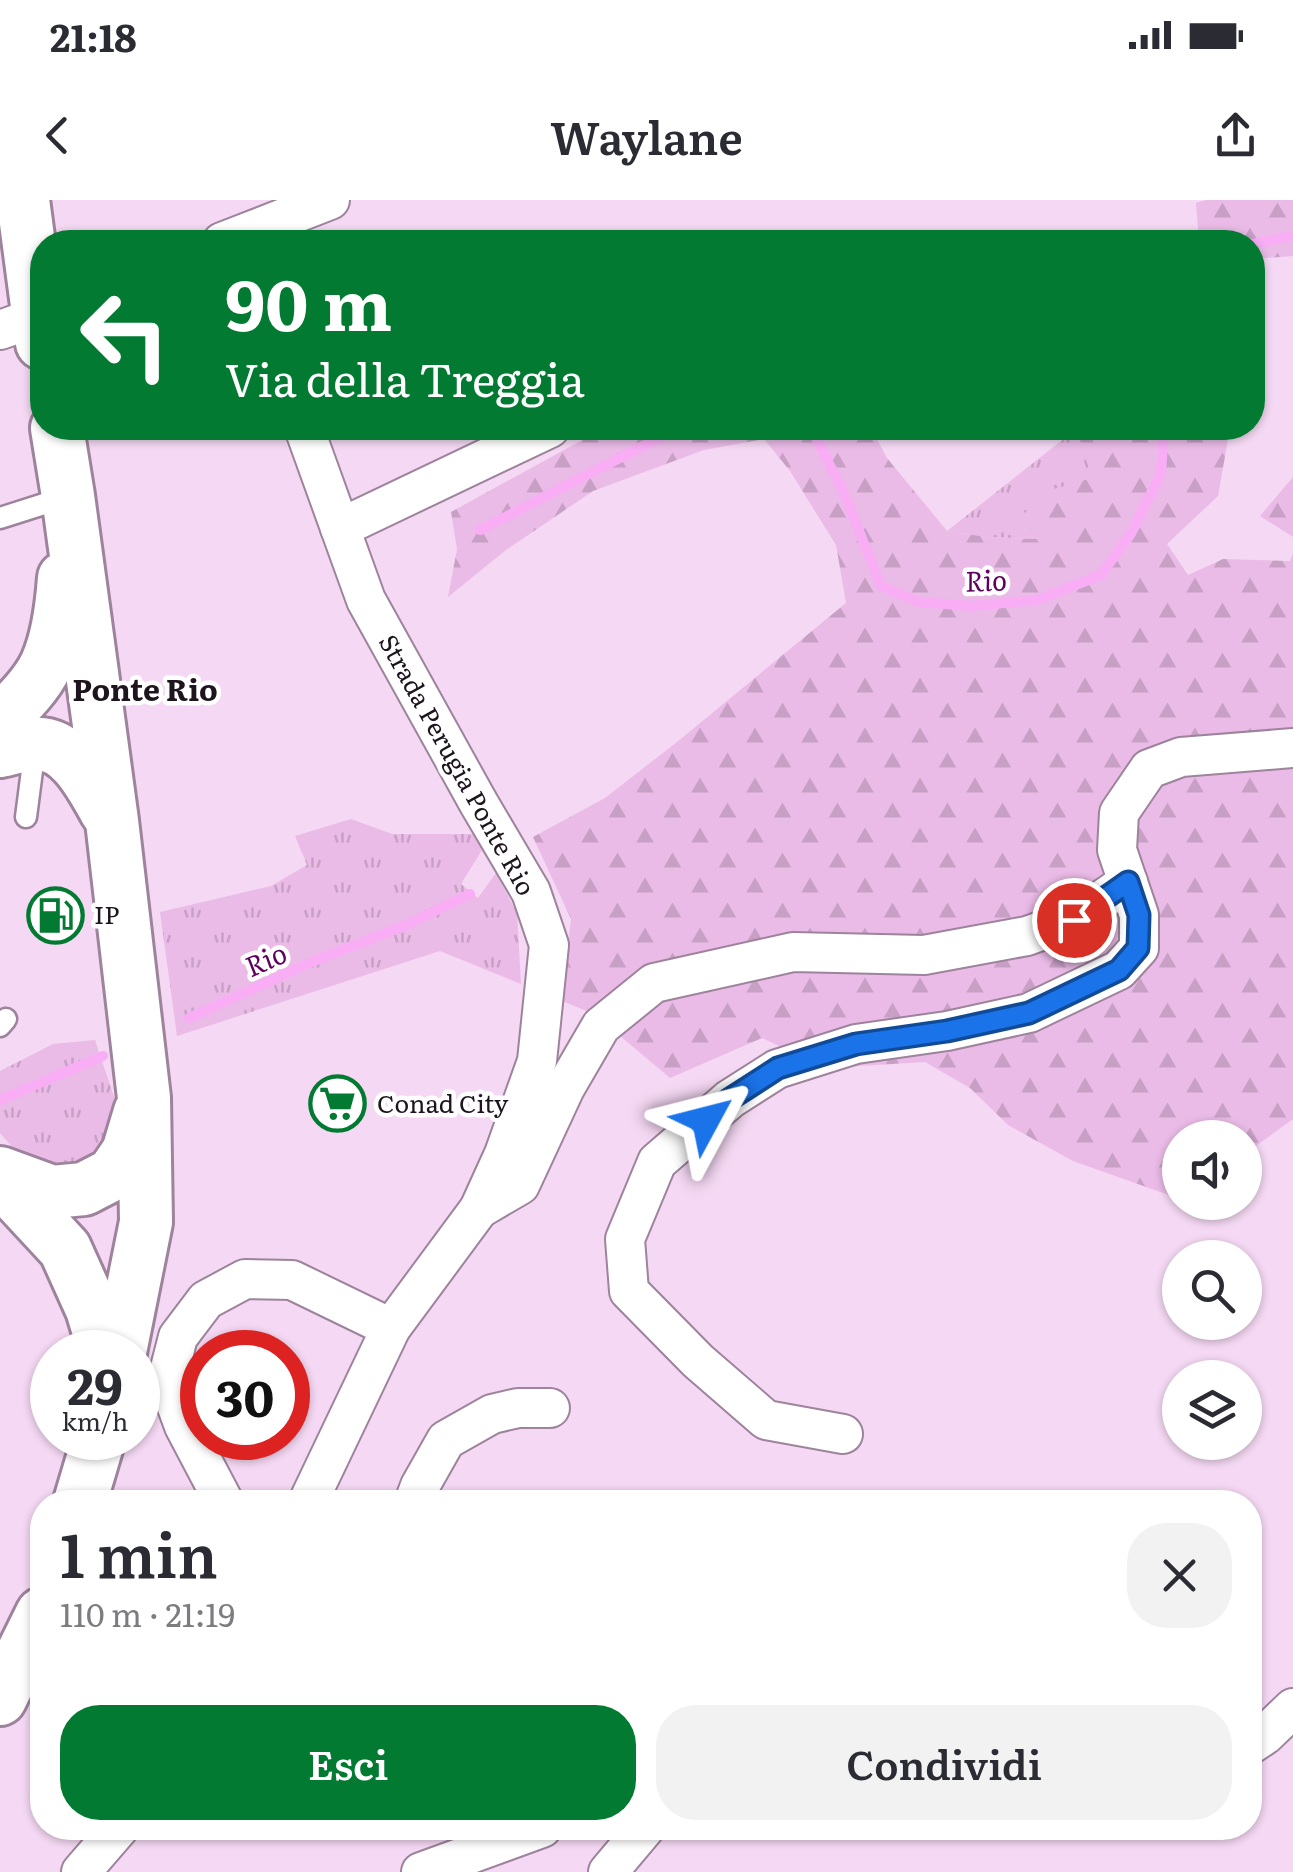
<!DOCTYPE html>
<html lang="it">
<head>
<meta charset="utf-8">
<style>
  :root { --surface:#fff; --page:#f2f2f3; --text:#2b2b33; --muted:#7c7c81; --accent:#027a31 }
  body { margin:0; font-family:Literata,serif; background:var(--page); color:var(--text); height:100vh; display:flex; flex-direction:column; font-size:38px; white-space:nowrap }
  * { box-sizing:border-box; margin:0 }
  p { font-size:32px; color:var(--muted) }
  .icon { flex:none; width:55px; height:55px; fill:none; stroke:currentColor; stroke-width:2; stroke-linecap:round; stroke-linejoin:round }
  .map { position:relative; flex:1; overflow:hidden }
  .drawer { position:absolute; left:30px; top:1290px; width:1232px; height:350px; display:flex; flex-direction:column; background:var(--surface); border-radius:40px; box-shadow:0 2px 8px #0004 }
  .drawer>* { flex:none }
  .guide { position:absolute; left:30px; top:30px; width:1235px; height:210px; border-radius:40px; box-shadow:0 2px 8px #0004; background:#027a31; color:#fff; overflow:hidden }
  .fabs { position:absolute; left:1162px; top:920px; display:grid; gap:20px }
  .fabs a { display:grid; place-items:center; width:100px; height:100px; border-radius:50%; background:var(--surface); box-shadow:0 2px 8px #0004; font-size:50px }
  .speed { position:absolute; left:30px; top:1130px; display:flex; gap:20px; font-size:50px; font-weight:700; text-align:center }
  .speed>* { display:grid; place-content:center; width:130px; height:130px; border-radius:50%; background:var(--surface); box-shadow:0 2px 8px #0004; line-height:1 }
  .speed small { font-size:25px; font-weight:400 }
  .speed .limit { border:15px solid #d22; background:#fff; color:#111 }
  .pin { position:absolute; display:grid; place-items:center; width:85px; height:85px; color:#fff; margin:-42px; border:5px solid #fff; border-radius:50%; box-shadow:0 2px 10px #0007 }
  .me { position:absolute; width:110px; margin:-55px; rotate:52deg; stroke-linejoin:round; filter:drop-shadow(0 0 8px #0008) }
  .turn { display:flex; align-items:center; gap:35px; height:210px; padding:0 30px; font-size:45px }
  .turn .icon { width:130px; height:130px; stroke-width:2.5 }
  .turn b { display:block; font-size:70px; line-height:85px }
  .round { display:grid; place-items:center; flex:none; width:105px; height:105px; border-radius:40px; background:var(--page) }
  .headline { display:flex; align-items:center; justify-content:space-between; height:170px; padding:0 30px }
  h1 { font-size:60px; font-weight:600; line-height:75px }
  .cta { display:flex; gap:20px; margin-top:auto; padding:20px 30px }
  .cta a { flex:1; height:115px; border-radius:40px; background:var(--accent); color:#fff; font-size:40px; font-weight:600; line-height:115px; text-align:center }
  .cta a+a { background:var(--page); color:var(--text) }
  .status { display:flex; justify-content:space-between; align-items:center; height:70px; padding:0 50px; background:var(--surface); direction:ltr }
  .status svg { height:28px; fill:currentColor }
  header { display:flex; justify-content:space-between; align-items:center; height:130px; padding:0 30px; background:var(--surface); font-size:45px; font-weight:600 }
  .map>svg:first-child { display:block }
  .grass { fill:url(#grass-tufts) }
  .forest { fill:url(#forest-firs) }
  .lines { fill:none; stroke-linecap:round; stroke-linejoin:round }
  .stream { stroke:#f8adf5; stroke-width:10 }
  .service-casing { stroke:#9d839b; stroke-width:25 }
  .minor-casing { stroke:#9d839b; stroke-width:42 }
  .secondary-casing { stroke:#9d839b; stroke-width:58 }
  .service { stroke:#fff; stroke-width:20 }
  .minor { stroke:#fff; stroke-width:38 }
  .secondary { stroke:#fff; stroke-width:52 }
  .route-casing { stroke:#114b97; stroke-width:25 }
  .route { stroke:#1a73e8; stroke-width:18 }
  .labels { text-anchor:middle; stroke-width:9; stroke-linejoin:round; paint-order:stroke }
  .street-label { font-size:25px; fill:#1d141d; stroke:#fff }
  .poi-label { font-size:25px; fill:#1d141d; stroke:#fff; text-anchor:start }
  .water-label { font-size:28px; font-style:italic; fill:#5f005f; stroke:#fff }
  .quarter-label { font-size:30px; font-weight:bold; fill:#1d141d; stroke:#fff }
</style>
</head>
<body>
<div class="status"><b>21:18</b><svg viewBox="0 0 49 12"><path d="M0 12V9h3v3zM5 12V6h3v6zM10 12V3h3v9zM15 12V0h3v12zM26 1h20v11H26zM47 4h2v5h-2z"/></svg></div>
<header><svg class="icon" aria-label="back" viewBox="0 0 24 24"><path d="M15 5l-7 7 7 7"/></svg>Waylane<svg class="icon" aria-label="share" viewBox="0 0 24 24"><path d="M12 15V3M7 8l5-5 5 5M5 13v7h14v-7"/></svg></header>
<div class="map">
<svg width="1293" height="1672" viewBox="0 0 1293 1672">
  <defs>
    <pattern id="grass-tufts" width="24" height="20" patternUnits="userSpaceOnUse" patternTransform="scale(2.5)"><rect width="24" height="20" fill="#eabbe7"/><path d="M3 7l-1-3M5 7V3M7 7l1-3M15 17l-1-3M17 17v-4M19 17l1-3" fill="none" stroke="#c8a0c6"/></pattern>
    <pattern id="forest-firs" width="22" height="20" patternUnits="userSpaceOnUse" patternTransform="scale(2.5)"><rect width="22" height="20" fill="#eabbe7"/><path d="M5 1l3.5 6h-7zM16 11l3.5 6h-7z" fill="#c8a0c6"/></pattern>
  </defs>
  <rect width="100%" height="100%" fill="#f5d8f3"/>
  <g class="grass">
    <polygon points="1074,228 1076,228 1093,278 1040,339 987,337 947,331 1075,230"/>
    <polygon points="351,619 392,634 474,634 482,650 461,684 478,698 496,673 517,713 521,784 440,751 177,836 160,712 271,686 307,665 295,636"/>
    <polygon points="95,840 122,921 98,970 30,968 0,933 0,871 53,844"/>
  </g>
  <g class="forest">
    <polygon points="1206,0 1293,0 1293,56 1253,59 1252,42 1199,42 1196,3"/>
    <polygon points="604,228 871,228 887,258 947,331 987,337 1038,339 1022,317 1040,293 1092,278 1076,228 1230,228 1218,296 1167,344 1188,375 1223,359 1290,361 1293,353 1293,919 1245,954 1245,938 1180,938 1180,999 1073,961 1008,925 970,888 925,862 826,868 762,838 670,878 594,814 562,801 571,719 533,637 605,598 677,542 846,403 836,345 790,271 764,239 704,250 593,291 506,350 448,397 457,349 451,312"/>
    <polygon points="1293,277 1293,337 1260,316"/>
  </g>
  <g class="lines">
    <g class="stream">
      <polyline points="1252,44 1293,36"/>
      <polyline points="811,228 843,291 881,386 918,402 972,406 1037,400 1101,375 1131,333 1161,273 1164,228"/>
      <polyline points="480,330 678,228"/>
      <polyline points="189,818 314,761 406,725 470,694"/>
      <polyline points="0,900 103,856"/>
    </g>
    <defs>
      <g id="service">
        <polyline points="0,318 66,297"/>
        <polyline points="26,617 35,547"/>
        <polyline points="0,826 6,819"/>
      </g>
      <g id="minor">
        <polyline points="222,42 330,0"/>
        <polyline points="0,130 42,115"/>
        <polyline points="304,228 366,400 478,602 531,692 549,745 537,861 504,954 479,1009 391,1128 308,1302"/>
        <polyline points="340,328 550,228"/>
        <polyline points="479,1009 520,985 565,888 601,826 654,783 793,752 924,755 1027,736 1074,719 1128,682"/>
        <polyline points="843,1234 766,1220 698,1161 629,1091 625,1039 657,962 730,899 777,869 856,844 947,831 1029,813 1119,770 1139,748 1139,715 1117,650 1119,613 1149,569 1181,557 1293,548"/>
        <polyline points="224,1302 184,1226 167,1180 178,1137 206,1100 245,1079 292,1080 391,1128"/>
        <polyline points="414,1302 420,1286 446,1240 492,1214 518,1208 550,1208"/>
        <polyline points="1250,1545 1265,1535 1293,1508"/>
        <polyline points="81,1672 119,1628"/>
        <polyline points="421,1672 542,1628"/>
        <polyline points="608,1672 645,1628"/>
      </g>
      <g id="secondary">
        <polyline points="23,0 42,143"/>
        <polyline points="57,228 68,296 112,621 144,898 146,1022 120,1152"/>
        <path d="M0,521C16,505 36,486 46,465C58,439 62,405 64,378"/>
        <path d="M0,551C10,549 21,545 32,544C69,540 91,584 106,611"/>
        <polyline points="0,973 52,992 84,989 113,974 128,952 140,912"/>
        <polyline points="0,979 65,1049 92,1109 105,1152"/>
        <polyline points="80,1302 99,1238"/>
        <polyline points="0,1499 42,1414"/>
      </g>
    </defs>
    <use href="#service" class="service-casing"/>
    <use href="#minor" class="minor-casing"/>
    <use href="#secondary" class="secondary-casing"/>
    <use href="#service" class="service"/>
    <use href="#minor" class="minor"/>
    <use href="#secondary" class="secondary"/>
  </g>
  <g class="lines">
    <defs>
      <polyline id="route" points="706,920 730,899 778,868 856,844 947,831 1029,813 1119,770 1138,748 1139,715 1128,682 1074,720"/>
    </defs>
    <use href="#route" class="route-casing"/>
    <use href="#route" class="route"/>
  </g>
  <defs>
    <symbol id="fuel-ring" viewBox="-11 -11 22 22"><circle r="9.5" fill="#fff" stroke="#027a31" stroke-width="1.5"/><path d="M-5.5-6h7V0h2V4h1.3V-2.5L3-4.5l.8-.8L6-3V5H2.5V1h-1V6h-7ZM-4.2-4.7v3.2H.2V-4.7Z" fill="#027a31"/></symbol>
    <symbol id="supermarket-ring" viewBox="-11 -11 22 22"><circle r="9.5" fill="#fff" stroke="#027a31" stroke-width="1.5"/><path d="M-6-5.5h2.5l.6 2H6L4.5 2H-2.5L-4.4-4H-6ZM-1.5 3.2a1.3 1.3 0 1 0 .1 0ZM3 3.2a1.3 1.3 0 1 0 .1 0Z" fill="#027a31"/></symbol>
  </defs>
  <g fill-rule="evenodd">
    <use href="#fuel-ring" x="24" y="684" width="63" height="63"/>
    <use href="#supermarket-ring" x="306" y="872" width="63" height="63"/>
  </g>
  <g class="labels">
    <g class="street-label">
      <text transform="translate(457 565) rotate(61)" y="9">Strada Perugia Ponte Rio</text>
    </g>
    <g class="poi-label">
      <text x="94" y="724">IP</text>
      <text x="377" y="913">Conad City</text>
    </g>
    <g class="water-label">
      <text transform="translate(986 381) rotate(-2)" y="10">Rio</text>
      <text transform="translate(266 760) rotate(-24)" y="10">Rio</text>
    </g>
    <g class="quarter-label">
      <text x="145" y="501">Ponte Rio</text>
    </g>
  </g>
</svg>
<div class="fabs">
<a><svg class="icon" aria-label="sound" viewBox="0 0 24 24"><path d="M4 9h4l5-4v14l-5-4H4zM17 9q2 3 0 6"/></svg></a>
<a><svg class="icon" aria-label="search" viewBox="0 0 24 24"><circle cx="10" cy="10" r="6"/><path d="M15 15l6 6"/></svg></a>
<a><svg class="icon" aria-label="layers" viewBox="0 0 24 24"><path d="M12 4l9 5-9 5-9-5zM3 14l9 5 9-5"/></svg></a>
</div>
<div class="speed"><div>29<small>km/h</small></div><div class="limit">30</div></div>
<div class="pin" style="left:1074px;top:720px;background:#d93025"><svg class="icon" aria-label="arrive" viewBox="0 0 24 24"><path d="M6 21V4h12l-3 4 3 4H6"/></svg></div>
<svg class="me" style="left:706px;top:920px" viewBox="-20 -20 40 40"><path d="M0-17L14 15 0 8-14 15z" fill="#1a73e8" stroke="#fff" stroke-width="4"/></svg>
<div class="guide">
<div class="turn"><svg class="icon" aria-label="left" viewBox="0 0 24 24"><path d="M17 20v-9H6M10 6l-5 5 5 5"/></svg><div><b>90 m</b>Via della Treggia</div></div>
</div>
<section class="drawer">
<div class="headline"><div><h1>1 min</h1><p>110 m · 21:19</p></div><a class="round"><svg class="icon" aria-label="close" viewBox="0 0 24 24"><path d="M6 6l12 12M18 6L6 18"/></svg></a></div>
<div class="cta"><a>Esci</a><a>Condividi</a></div>
</section>
</div>
</body>
</html>
